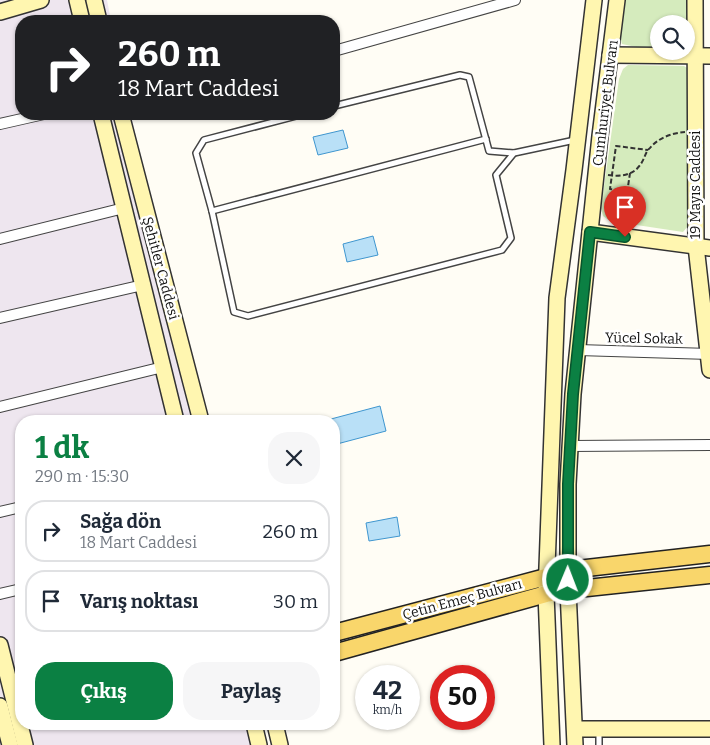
<!DOCTYPE html>
<html lang="tr">
<head>
<meta charset="utf-8">
<style>
  :root { --surface:#fff; --page:#f6f6f7; --text:#1f2937; --muted:#747a83; --line:#e0e1e3; --accent:#0b8043 }
  body { margin:0; font-family:Bitter,serif; background:var(--page); color:var(--text); height:100vh; display:flex; flex-direction:column; font-size:19px; white-space:nowrap }
  * { box-sizing:border-box; margin:0 }
  p { font-size:16px; color:var(--muted) }
  .icon { flex:none; width:28px; height:28px; fill:none; stroke:currentColor; stroke-width:2; stroke-linecap:round; stroke-linejoin:round }
  .map { position:relative; flex:1; overflow:hidden }
  .drawer { position:absolute; left:15px; top:415px; width:325px; height:315px; display:flex; flex-direction:column; background:var(--surface); border-radius:20px; box-shadow:0 1px 4px #0004 }
  .drawer>* { flex:none }
  .hud { position:absolute; left:15px; top:15px; width:325px; height:105px; border-radius:20px; box-shadow:0 1px 4px #0004; background:#202124; color:#fff; overflow:hidden }
  .controls { position:absolute; left:650px; top:15px; display:grid; gap:10px }
  .controls a { display:grid; place-items:center; width:45px; height:45px; border-radius:50%; background:var(--surface); box-shadow:0 1px 4px #0004; font-size:25px }
  .speed { position:absolute; left:355px; top:665px; display:flex; gap:10px; font-size:25px; font-weight:700; text-align:center }
  .speed>* { display:grid; place-content:center; width:65px; height:65px; border-radius:50%; background:var(--surface); box-shadow:0 1px 4px #0004; line-height:1 }
  .speed small { font-size:12px; font-weight:400 }
  .speed .limit { border:8px solid #d22; background:#fff; color:#111 }
  .pin { position:absolute; display:grid; place-items:center; width:42px; height:42px; color:#fff; margin:-51px -21px; border-radius:50% 50% 50% 0; rotate:-45deg; box-shadow:0 0 5px #0007 }
  .pin .icon { rotate:45deg }
  .me { position:absolute; width:55px; margin:-28px; rotate:1deg; stroke-linejoin:round; filter:drop-shadow(0 0 4px #0008) }
  .turn { display:flex; align-items:center; gap:18px; height:105px; padding:0 20px; font-size:22px }
  .turn .icon { width:65px; height:65px; stroke-width:2.5 }
  .turn b { display:block; font-size:35px; line-height:42px }
  .round { display:grid; place-items:center; flex:none; width:52px; height:52px; border-radius:20px; background:var(--page) }
  .headline { display:flex; align-items:center; justify-content:space-between; height:85px; padding:0 20px }
  h1 { font-size:30px; font-weight:700; line-height:38px; color:var(--accent) }
  .cta { display:flex; gap:10px; margin-top:auto; padding:10px 20px }
  .cta a { flex:1; height:58px; border-radius:20px; background:var(--accent); color:#fff; font-size:20px; font-weight:700; line-height:58px; text-align:center }
  .cta a+a { background:var(--page); color:var(--text) }
  ul { padding:0; list-style:none }
  li { display:flex; align-items:center; gap:15px; height:62px; margin:0 10px 8px; padding:0 10px; border:2px solid var(--line); border-radius:20px }
  li div { flex:1 }
  li b { display:block; font-size:19px }
  li em { font-style:normal }
  .map>svg:first-child { display:block }
  .industrial { fill:#eee6ef }
  .green { fill:#d5ebbd }
  .water { fill:#b9e0f7; stroke:#3f96cf }
  .lines { fill:none; stroke-linecap:round; stroke-linejoin:round }
  .lane-casing { stroke:#444; stroke-width:8 }
  .street-casing { stroke:#444; stroke-width:12 }
  .secondary-casing { stroke:#333; stroke-width:18 }
  .primary-casing { stroke:#222; stroke-width:19 }
  .path { stroke:#333; stroke-width:2; stroke-dasharray:5 2.5; stroke-linecap:butt }
  .lane { stroke:#fff; stroke-width:5 }
  .street { stroke:#fff; stroke-width:10 }
  .secondary { stroke:#fff6b0; stroke-width:15 }
  .primary { stroke:#f9d66b; stroke-width:16 }
  .route-casing { stroke:#07532c; stroke-width:12 }
  .route { stroke:#0b8043; stroke-width:9 }
  .labels { text-anchor:middle; stroke-width:5; stroke-linejoin:round; paint-order:stroke }
  .street-label { font-size:14px; fill:#111; stroke:#fff }
</style>
</head>
<body>
<div class="map">
<svg width="710" height="745" viewBox="0 0 710 745">
  <rect width="100%" height="100%" fill="#fffdf5"/>
  <polygon class="industrial" points="0,0 107,0 111,21 21,21 21,114 131,114 197,421 21,421 21,724 262,724 267,745 0,745"/>
  <g class="green">
    <polygon points="625,0 689,0 689,42 686,45 686,24 659,24 659,48 646,49 622,44 620,37"/>
    <polygon points="628,65 684,66 687,68 689,132 688,226 683,232 610,221 603,216 601,208 619,79 623,69"/>
  </g>
  <g class="water">
    <polygon points="343,130 348,148 318,155 313,137"/>
    <polygon points="373,236 378,255 347,262 343,244"/>
    <polygon points="380,406 386,431 337,444 334,430 334,421 331,421 331,419"/>
    <polygon points="397,517 400,536 369,541 366,523"/>
  </g>
  <g class="lines">
    <defs>
      <g id="lane">
        <polyline points="334,106 460,75 469,77 489,151 514,153"/>
        <polyline points="304,114 204,140 196,153 212,211 234,312 248,316 502,250 511,238 496,175 514,153 575,140"/>
        <polyline points="212,211 486,139"/>
        <polyline points="599,745 599,731"/>
      </g>
      <g id="street">
        <polyline points="334,51 515,0"/>
        <polyline points="0,124 44,114"/>
        <polyline points="0,239 124,208"/>
        <polyline points="0,318 143,285"/>
        <polyline points="578,350 710,354"/>
        <polyline points="0,407 163,367"/>
        <polyline points="570,446 710,445"/>
        <polyline points="0,512 21,507"/>
        <polyline points="0,594 21,589"/>
      </g>
      <g id="secondary">
        <polyline points="77,0 82,21"/>
        <polyline points="94,0 99,21"/>
        <polyline points="695,0 696,246 710,370"/>
        <polyline points="0,12 41,0"/>
        <polyline points="610,55 710,56"/>
        <polyline points="101,114 176,421"/>
        <polyline points="121,114 201,421"/>
        <polyline points="590,232 710,248"/>
        <polyline points="0,645 25,745"/>
        <polyline points="0,706 10,745"/>
        <polyline points="254,724 259,745"/>
        <polyline points="275,724 280,745"/>
        <polyline points="575,729 710,729"/>
        <polyline points="552,745 546,594 557,298 574,170 594,0"/>
        <polyline points="575,745 568,590 568,484 573,394 600,136 617,0"/>
      </g>
      <g id="primary">
        <polyline points="334,633 546,577 569,570 710,554"/>
        <polyline points="334,653 546,594 568,590 710,575"/>
      </g>
    </defs>
    <use href="#lane" class="lane-casing"/>
    <use href="#street" class="street-casing"/>
    <use href="#secondary" class="secondary-casing"/>
    <use href="#primary" class="primary-casing"/>
    <g class="path">
      <path d="M608,175C622,177 635,175 642,162C645,157 646,151 650,148C658,138 672,133 685,132"/>
      <polyline points="627,191 610,189 616,146 648,150"/>
      <polyline points="626,200 630,173"/>
    </g>
    <use href="#lane" class="lane"/>
    <use href="#street" class="street"/>
    <use href="#secondary" class="secondary"/>
    <use href="#primary" class="primary"/>
  </g>
  <g class="lines">
    <defs>
      <polyline id="route" points="568,580 568,484 573,394 590,232 625,237"/>
    </defs>
    <use href="#route" class="route-casing"/>
    <use href="#route" class="route"/>
  </g>
  <g class="labels">
    <g class="street-label">
      <text transform="translate(605 103) rotate(-83)" y="5">Cumhuriyet Bulvarı</text>
      <text transform="translate(695 185) rotate(-90)" y="5">19 Mayıs Caddesi</text>
      <text transform="translate(161 268) rotate(75)" y="5">Şehitler Caddesi</text>
      <text transform="translate(644 338) rotate(1)" y="5">Yücel Sokak</text>
      <text transform="translate(462 599) rotate(-15)" y="5">Çetin Emeç Bulvarı</text>
    </g>
  </g>
</svg>
<div class="controls">
<a><svg class="icon" aria-label="search" viewBox="0 0 24 24"><circle cx="10" cy="10" r="6"/><path d="M15 15l6 6"/></svg></a>
</div>
<div class="speed"><div>42<small>km/h</small></div><div class="limit">50</div></div>
<div class="pin" style="left:625px;top:237px;background:#d93025"><svg class="icon" aria-label="arrive" viewBox="0 0 24 24"><path d="M6 21V4h12l-3 4 3 4H6"/></svg></div>
<svg class="me" style="left:568px;top:580px" viewBox="-20 -20 40 40"><circle r="17" fill="#0b8043" stroke="#fff" stroke-width="3"/><path d="M0-11L8 9 0 5-8 9z" fill="#fff"/></svg>
<div class="hud">
<div class="turn"><svg class="icon" aria-label="right" viewBox="0 0 24 24"><path d="M7 20v-9h11M14 6l5 5-5 5"/></svg><div><b>260 m</b>18 Mart Caddesi</div></div>
</div>
<section class="drawer">
<div class="headline"><div><h1>1 dk</h1><p>290 m · 15:30</p></div><a class="round"><svg class="icon" aria-label="close" viewBox="0 0 24 24"><path d="M6 6l12 12M18 6L6 18"/></svg></a></div>
<ul>
<li><svg class="icon" aria-label="right" viewBox="0 0 24 24"><path d="M7 20v-9h11M14 6l5 5-5 5"/></svg><div><b>Sağa dön</b><p>18 Mart Caddesi</p></div><em>260 m</em></li>
<li><svg class="icon" aria-label="arrive" viewBox="0 0 24 24"><path d="M6 21V4h12l-3 4 3 4H6"/></svg><div><b>Varış noktası</b></div><em>30 m</em></li>
</ul>
<div class="cta"><a>Çıkış</a><a>Paylaş</a></div>
</section>
</div>
</body>
</html>
